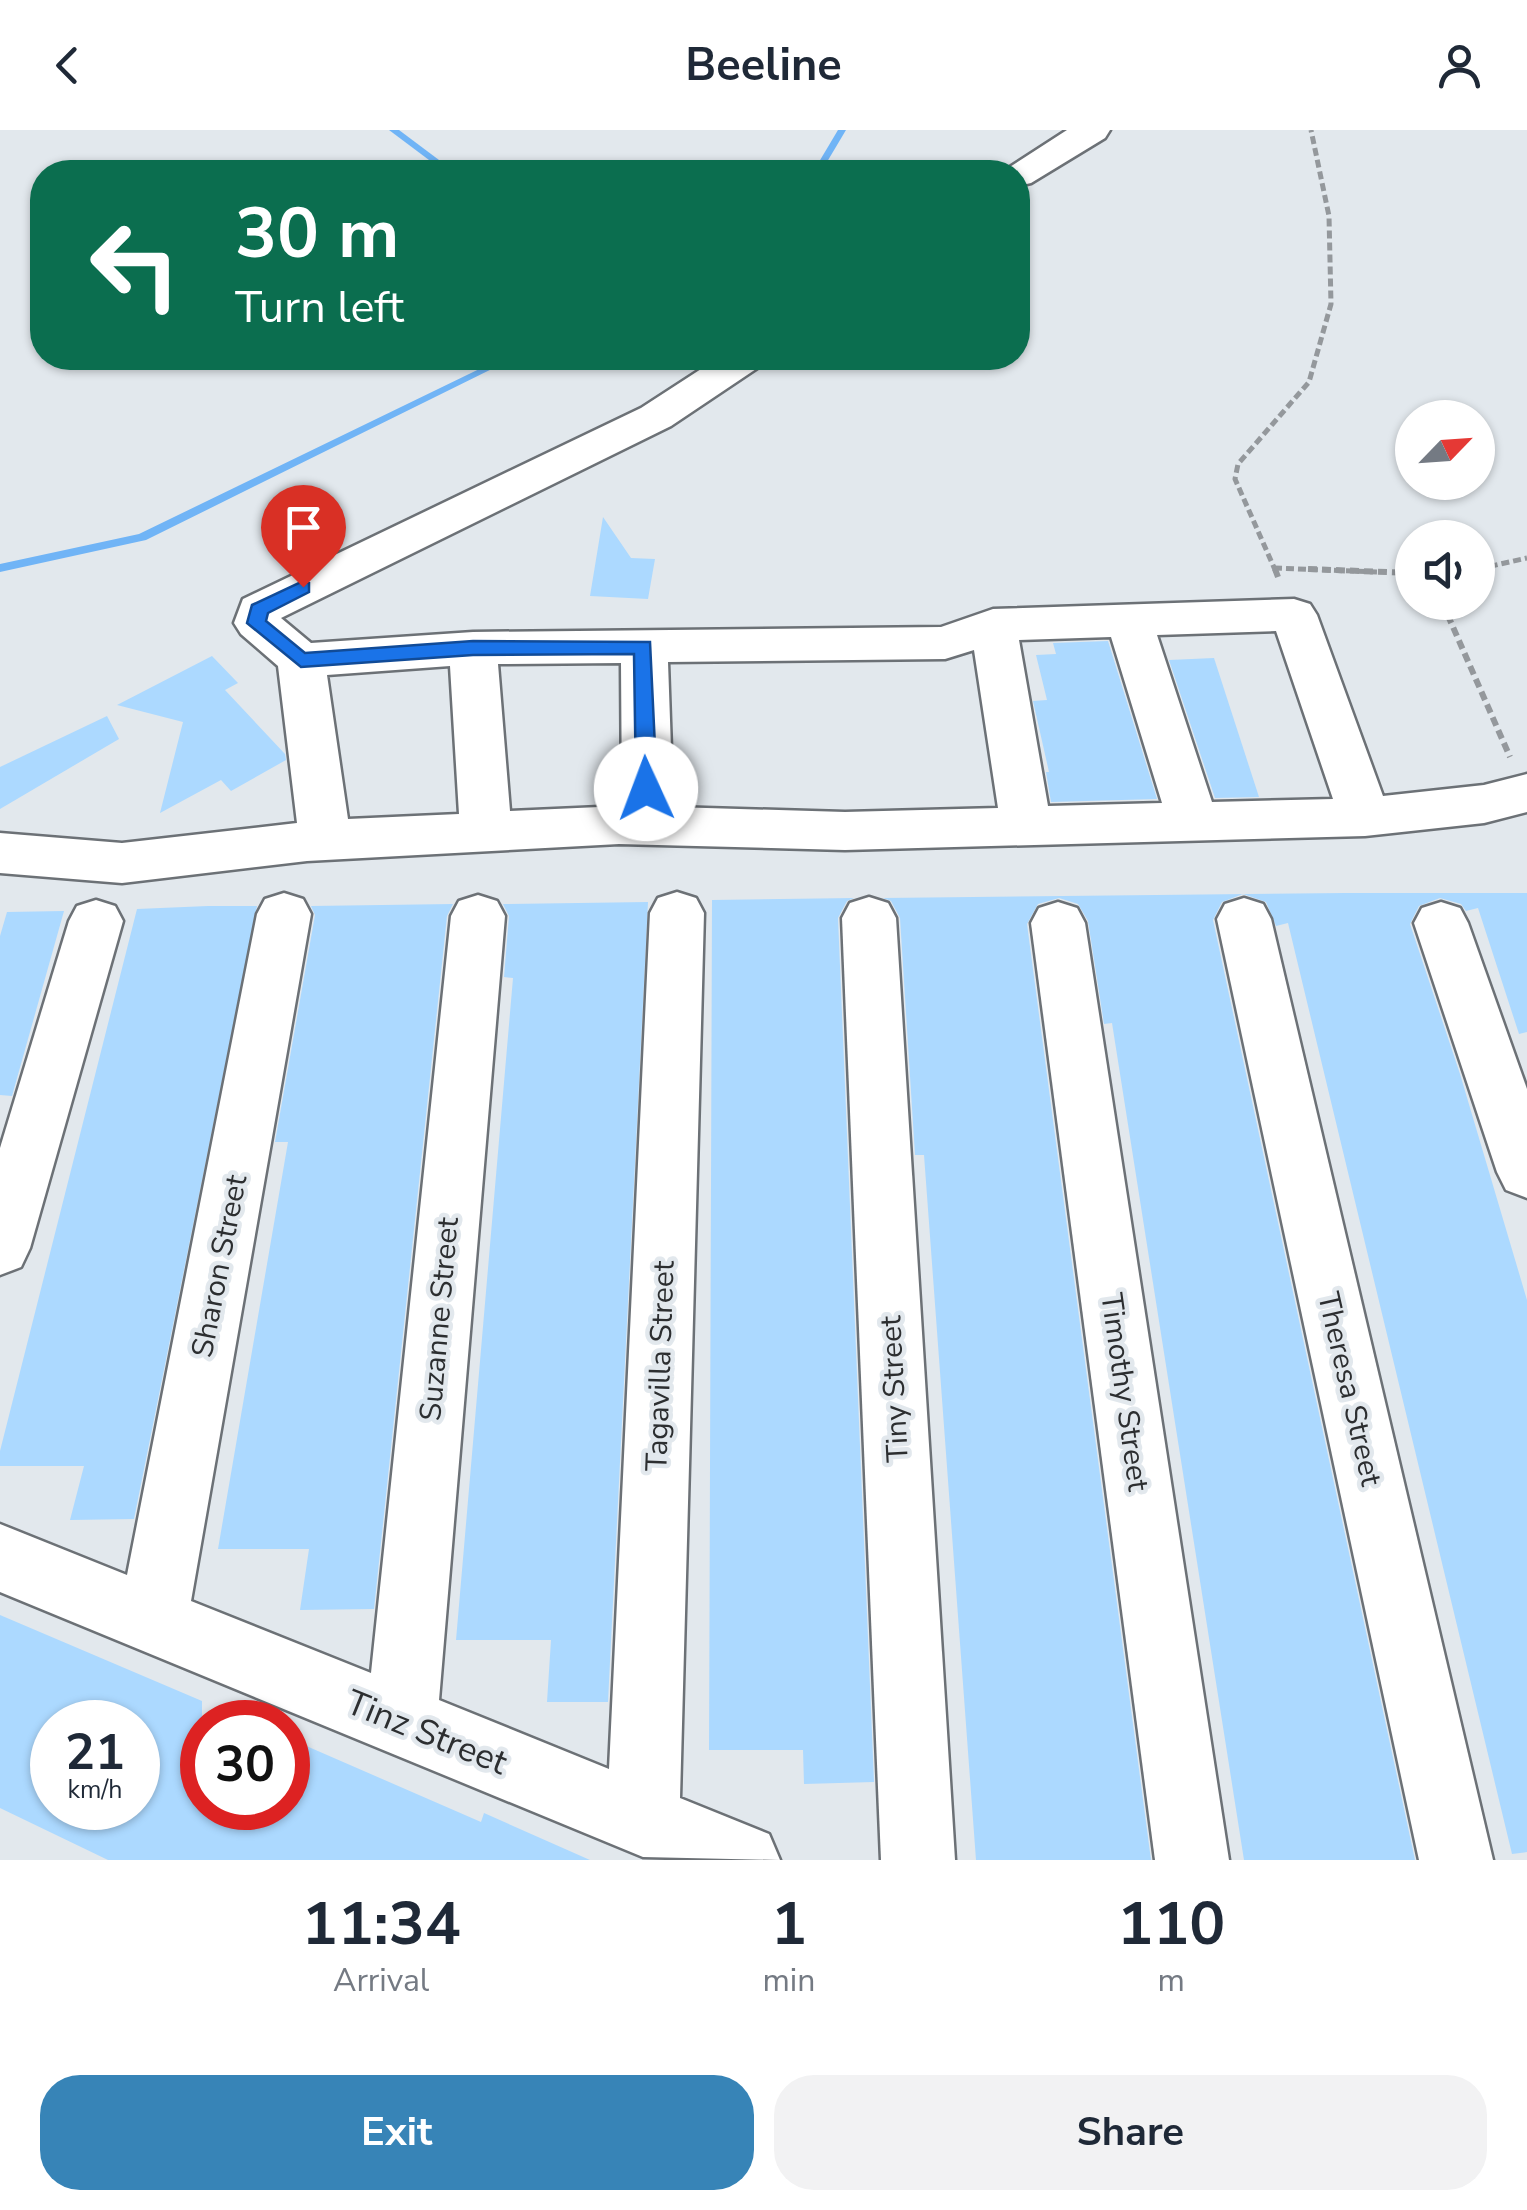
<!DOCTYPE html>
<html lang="en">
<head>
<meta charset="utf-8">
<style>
  :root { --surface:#fff; --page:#f2f2f3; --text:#1f2937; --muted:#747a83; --accent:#3784b7 }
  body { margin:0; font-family:"Nunito Sans",sans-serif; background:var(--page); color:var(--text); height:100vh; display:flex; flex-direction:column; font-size:38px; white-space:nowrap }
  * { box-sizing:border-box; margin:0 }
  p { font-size:32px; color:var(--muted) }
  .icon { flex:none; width:55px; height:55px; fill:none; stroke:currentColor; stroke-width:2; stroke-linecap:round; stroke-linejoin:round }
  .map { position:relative; height:1730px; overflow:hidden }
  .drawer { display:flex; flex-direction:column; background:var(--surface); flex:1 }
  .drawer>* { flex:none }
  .guide { position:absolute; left:30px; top:30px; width:1000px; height:210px; border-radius:40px; box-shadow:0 2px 8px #0004; background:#0b6e4f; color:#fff; overflow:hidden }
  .needle { width:65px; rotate:65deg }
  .tools { position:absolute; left:1395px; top:270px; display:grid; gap:20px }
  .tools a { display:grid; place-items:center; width:100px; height:100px; border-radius:50%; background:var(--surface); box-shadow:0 2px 8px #0004; font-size:50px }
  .speed { position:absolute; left:30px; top:1570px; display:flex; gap:20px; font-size:50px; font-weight:700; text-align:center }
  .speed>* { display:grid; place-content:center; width:130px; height:130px; border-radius:50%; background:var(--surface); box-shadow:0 2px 8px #0004; line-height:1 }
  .speed small { font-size:25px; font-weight:400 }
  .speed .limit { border:15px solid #d22; background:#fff; color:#111 }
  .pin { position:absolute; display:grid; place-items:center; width:85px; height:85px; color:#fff; margin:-102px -42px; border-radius:50% 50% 50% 0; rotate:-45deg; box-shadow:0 0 10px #0007 }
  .pin .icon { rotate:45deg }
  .me { position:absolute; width:110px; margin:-55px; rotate:358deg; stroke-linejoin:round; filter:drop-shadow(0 0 8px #0008) }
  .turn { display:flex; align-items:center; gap:35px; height:210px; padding:0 40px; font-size:45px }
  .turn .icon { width:130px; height:130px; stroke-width:2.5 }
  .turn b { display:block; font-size:70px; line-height:85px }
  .eta { display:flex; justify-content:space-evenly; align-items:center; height:170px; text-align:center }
  .eta b { font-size:60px; font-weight:700; line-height:70px }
  .button { display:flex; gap:20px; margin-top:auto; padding:20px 40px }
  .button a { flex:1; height:115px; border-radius:40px; background:var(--accent); color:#fff; font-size:40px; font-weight:700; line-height:115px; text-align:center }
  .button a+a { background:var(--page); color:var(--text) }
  header { display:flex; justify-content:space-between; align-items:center; height:130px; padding:0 40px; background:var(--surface); font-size:45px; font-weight:700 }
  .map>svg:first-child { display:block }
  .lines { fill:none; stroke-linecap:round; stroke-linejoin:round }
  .stream { fill:#70b4f6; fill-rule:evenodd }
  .building { fill:#acd9ff; fill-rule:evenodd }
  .minor-casing { stroke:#6c7176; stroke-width:5 }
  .path-far1 { stroke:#94989c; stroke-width:5; stroke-dasharray:8 4; stroke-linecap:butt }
  .path { stroke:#94989c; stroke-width:6; stroke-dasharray:9 5; stroke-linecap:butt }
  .minor { fill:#fff; fill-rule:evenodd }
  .route { fill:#1a73e8; stroke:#114b97; stroke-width:2.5 }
  .labels { text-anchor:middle; stroke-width:9; stroke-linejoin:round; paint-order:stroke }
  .street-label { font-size:30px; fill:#2c2e30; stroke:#e2e8ed }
  .near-street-label { font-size:35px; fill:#2c2e30; stroke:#e2e8ed }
</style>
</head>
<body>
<header><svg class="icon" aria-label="back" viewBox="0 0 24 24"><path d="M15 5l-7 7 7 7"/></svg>Beeline<svg class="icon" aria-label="person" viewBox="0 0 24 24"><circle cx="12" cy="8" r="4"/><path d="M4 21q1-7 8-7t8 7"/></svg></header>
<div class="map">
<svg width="1527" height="1730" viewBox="0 0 1527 1730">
  <rect width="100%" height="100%" fill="#e2e8ed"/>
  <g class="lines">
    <g class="stream">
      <polygon points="389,0 399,0 455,42 445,42"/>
      <polygon points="838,0 846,0 821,42 813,42"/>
      <polygon points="502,228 514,228 146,410 0,442 0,434 139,404"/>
    </g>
  </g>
  <g class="building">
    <polygon points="603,387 631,428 655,429 648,469 590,466"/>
    <polygon points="1108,511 1157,669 1051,672 1046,642 1049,642 1033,571 1047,570 1036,525 1056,524 1053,513"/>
    <polygon points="212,526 238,553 225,560 285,624 286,630 231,661 221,650 160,683 183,592 117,575"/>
    <polygon points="1214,528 1259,667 1215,668 1169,530"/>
    <polygon points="107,586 119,609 0,679 0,637"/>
    <polygon points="1346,763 1527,763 1527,902 1519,904 1478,778 1466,781 1461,774 1440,768 1419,776 1410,794 1460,944 1527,1170 1527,1722 1512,1724 1288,793 1276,796 1266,772 1243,764 1222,772 1213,790 1415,1730 1244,1730 1112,893 1104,894 1088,791 1078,774 1059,768 1038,774 1027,794 1151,1730 976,1730 924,1025 915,1025 900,788 891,771 883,768"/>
    <polygon points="854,768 847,771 838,788 874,1652 804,1654 803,1620 709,1620 712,770"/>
    <polygon points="648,772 608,1572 547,1572 551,1510 456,1510 513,848 504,847 509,786 503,774"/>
    <polygon points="453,774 447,786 374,1479 300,1480 309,1419 218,1419 288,1012 275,1012 315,785 311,776"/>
    <polygon points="208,776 257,776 134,1389 70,1390 84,1336 0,1336 0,1321 137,779"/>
    <polygon points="64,781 12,966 0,965 0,806 7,782"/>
    <path d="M0,1485L202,1571V1678H288V1608L481,1692L484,1683L590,1730H108L0,1678ZM52,1592H138V1678H52Z"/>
  </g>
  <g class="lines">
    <defs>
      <g id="minor">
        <polygon points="1067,0 1110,0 1105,8 1031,53 1018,56 1018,42 1002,42"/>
        <path d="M718,228H765L759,237L671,296L281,488L311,513L473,502L941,497L993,479L1294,469L1310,474L1317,485L1383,666L1484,655L1527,644V682L1484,693L1365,706L845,720L619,714L307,731L122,753L0,743V703L122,713L297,693L278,536L241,504L234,493L243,469L641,278ZM1276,501L1333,669L1212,672L1157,505ZM1111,507L1162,673L1048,676L1019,510ZM974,520L998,678L845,682L673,677L668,532L945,529ZM621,533L622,676L510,681L498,534ZM450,536L459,684L348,689L327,545Z"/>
        <polygon points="677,762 696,768 704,783 680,1668 769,1704 780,1730 643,1727 0,1462 0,1394 127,1445 257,784 265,769 284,763 303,769 311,784 191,1471 371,1543 451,786 459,771 478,765 497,771 505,786 439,1570 609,1639 650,783 658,768"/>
        <polygon points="869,767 888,773 896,788 955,1730 881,1730 842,788 850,773"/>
        <polygon points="1244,768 1263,774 1271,789 1493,1730 1419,1730 1217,789 1225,774"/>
        <polygon points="96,770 115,776 123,791 30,1118 21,1137 0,1145 0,1018 69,791 77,776"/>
        <polygon points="1058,772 1077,778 1085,793 1229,1730 1155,1730 1031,793 1039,778"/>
        <polygon points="1441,772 1460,778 1468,793 1527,959 1527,1068 1506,1060 1497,1042 1414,793 1422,778"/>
      </g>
    </defs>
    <use href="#minor" class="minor-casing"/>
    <g class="path-far1">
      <polyline points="1274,438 1377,442"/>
      <polyline points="1478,439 1527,428"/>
      <polyline points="1276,442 1235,349 1238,334 1309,252 1331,174 1329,86 1311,0"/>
    </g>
    <g class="path">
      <polyline points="1275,439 1278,447"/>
      <polyline points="1308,439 1412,443"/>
      <polyline points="1442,472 1510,627"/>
    </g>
    <use href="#minor" class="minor"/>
  </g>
  <polygon class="route" points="303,451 309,453 309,462 268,483 266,491 305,523 473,511 650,512 657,659 654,665 646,667 636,659 634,524 473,525 301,537 247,493 252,475"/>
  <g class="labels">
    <g class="street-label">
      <text transform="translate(219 1136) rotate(-79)" y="10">Sharon Street</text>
      <text transform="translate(439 1189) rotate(-85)" y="10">Suzanne Street</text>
      <text transform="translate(660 1236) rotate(-88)" y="10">Tagavilla Street</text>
      <text transform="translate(894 1259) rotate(-93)" y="10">Tiny Street</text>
      <text transform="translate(1350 1259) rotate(77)" y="10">Theresa Street</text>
      <text transform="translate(1125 1262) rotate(82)" y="10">Timothy Street</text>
    </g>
    <g class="near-street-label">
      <text transform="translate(427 1602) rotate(22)" y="12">Tinz Street</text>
    </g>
  </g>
</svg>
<div class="tools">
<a><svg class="needle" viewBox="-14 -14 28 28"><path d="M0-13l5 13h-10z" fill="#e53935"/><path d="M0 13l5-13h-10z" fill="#747a83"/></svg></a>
<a><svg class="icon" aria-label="sound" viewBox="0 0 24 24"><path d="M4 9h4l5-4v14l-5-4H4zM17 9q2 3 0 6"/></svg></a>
</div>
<div class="speed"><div>21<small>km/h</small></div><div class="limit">30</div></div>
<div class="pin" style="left:303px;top:457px;background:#d93025"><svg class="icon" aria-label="arrive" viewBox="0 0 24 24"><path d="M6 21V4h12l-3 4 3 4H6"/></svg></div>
<svg class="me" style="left:646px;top:659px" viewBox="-20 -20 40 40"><circle r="19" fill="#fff"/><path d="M0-13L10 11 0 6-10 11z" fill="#1a73e8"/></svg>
<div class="guide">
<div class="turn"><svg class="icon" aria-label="left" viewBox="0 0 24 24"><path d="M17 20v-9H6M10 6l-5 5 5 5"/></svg><div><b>30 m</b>Turn left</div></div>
</div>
</div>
<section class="drawer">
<div class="eta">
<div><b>11:34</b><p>Arrival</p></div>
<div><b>1</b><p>min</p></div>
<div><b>110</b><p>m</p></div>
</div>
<div class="button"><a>Exit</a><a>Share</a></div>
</section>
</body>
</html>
